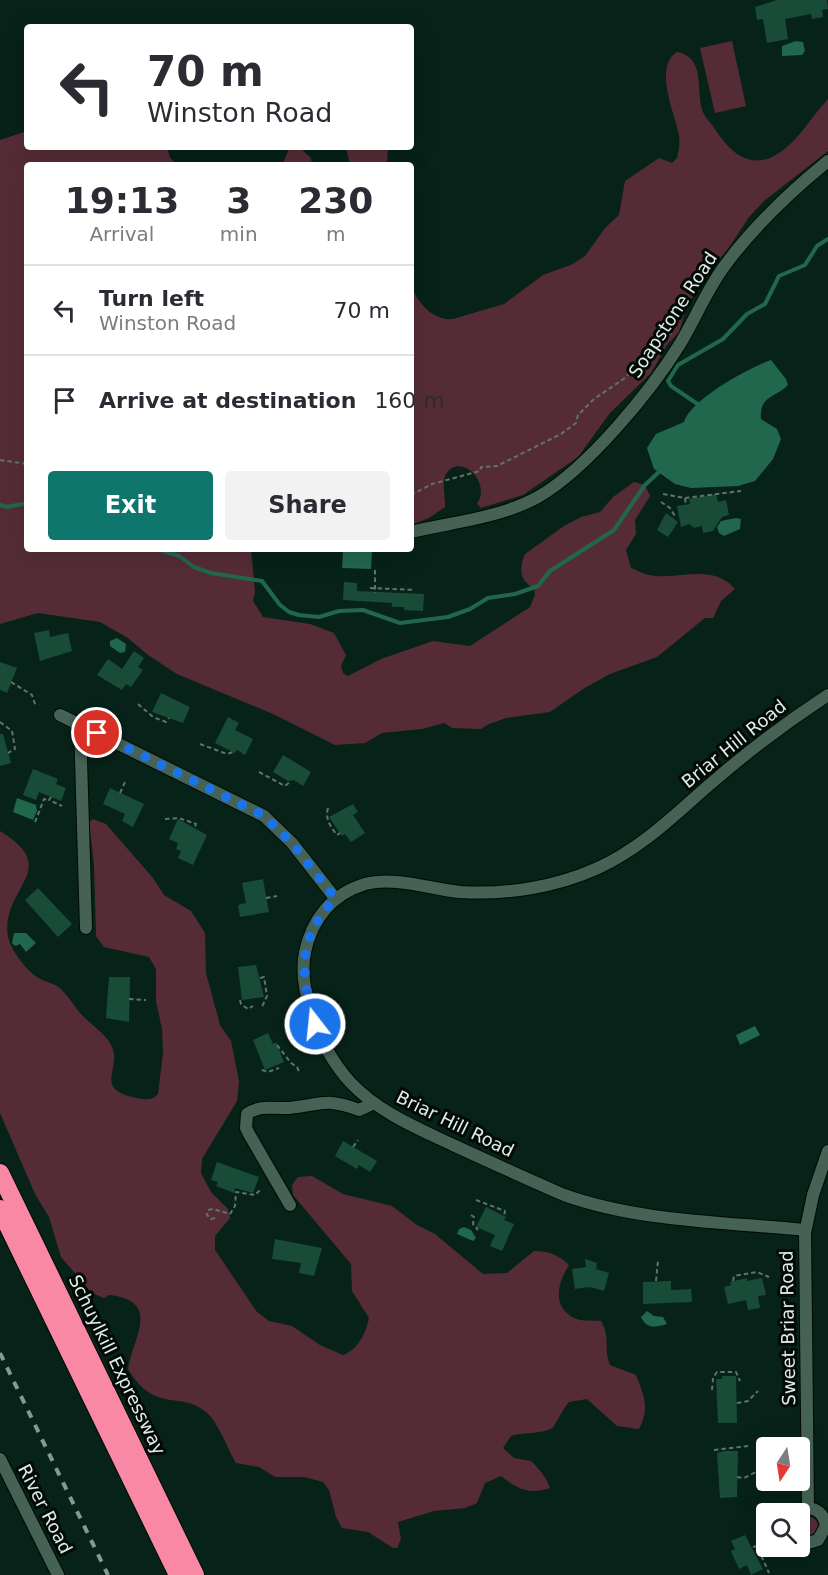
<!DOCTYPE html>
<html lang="en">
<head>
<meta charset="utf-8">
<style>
  :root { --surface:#fff; --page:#f2f2f3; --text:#2b2b33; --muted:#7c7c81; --line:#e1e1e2; --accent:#0f766e }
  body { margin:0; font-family:"DejaVu Sans",sans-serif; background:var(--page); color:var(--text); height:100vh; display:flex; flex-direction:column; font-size:22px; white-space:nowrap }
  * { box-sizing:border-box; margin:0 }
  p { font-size:20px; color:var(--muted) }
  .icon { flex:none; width:33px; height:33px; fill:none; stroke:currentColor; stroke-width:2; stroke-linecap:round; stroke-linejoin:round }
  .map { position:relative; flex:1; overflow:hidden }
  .panel { position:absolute; left:24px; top:162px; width:390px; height:390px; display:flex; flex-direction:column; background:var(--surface); border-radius:6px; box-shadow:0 6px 24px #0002 }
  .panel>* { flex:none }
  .guide { position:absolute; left:24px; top:24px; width:390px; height:126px; border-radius:6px; box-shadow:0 6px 24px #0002; background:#fff; color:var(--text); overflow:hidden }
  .needle { width:39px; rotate:192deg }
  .tools { position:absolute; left:756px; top:1437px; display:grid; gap:12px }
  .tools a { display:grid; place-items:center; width:54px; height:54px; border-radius:6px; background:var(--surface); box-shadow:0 6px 24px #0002; font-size:30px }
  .pin { position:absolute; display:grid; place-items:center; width:51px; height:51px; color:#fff; margin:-26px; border:3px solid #fff; border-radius:50%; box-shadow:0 2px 6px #0007 }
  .me { position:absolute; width:66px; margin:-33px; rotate:344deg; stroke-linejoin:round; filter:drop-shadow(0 0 4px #0008) }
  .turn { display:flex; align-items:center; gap:21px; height:126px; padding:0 24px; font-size:27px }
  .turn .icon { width:78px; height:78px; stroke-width:2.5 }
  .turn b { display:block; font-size:42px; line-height:51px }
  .eta { display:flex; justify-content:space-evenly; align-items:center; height:102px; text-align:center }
  .eta b { font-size:36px; font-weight:700; line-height:42px }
  .button { display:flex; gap:12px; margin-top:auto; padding:12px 24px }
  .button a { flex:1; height:69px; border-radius:6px; background:var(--accent); color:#fff; font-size:24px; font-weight:700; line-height:69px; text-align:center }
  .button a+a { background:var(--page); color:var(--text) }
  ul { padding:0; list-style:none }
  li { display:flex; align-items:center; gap:18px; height:90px; padding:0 24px; border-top:2px solid var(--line) }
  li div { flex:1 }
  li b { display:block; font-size:22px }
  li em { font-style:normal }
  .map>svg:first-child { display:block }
  .green { fill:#552c36 }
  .water { fill:#21674d }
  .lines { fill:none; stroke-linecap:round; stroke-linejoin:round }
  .stream { stroke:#21674d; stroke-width:4 }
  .building { fill:#184c39 }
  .minor-casing { stroke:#000b04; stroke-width:14 }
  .highway-casing { stroke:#000b04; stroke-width:20 }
  .path { stroke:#5e746b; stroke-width:2; stroke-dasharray:4.5 3; stroke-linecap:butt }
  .minor { stroke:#466255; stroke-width:12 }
  .highway { stroke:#f988a5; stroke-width:18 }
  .rail { stroke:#859990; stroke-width:4; stroke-dasharray:8 8; stroke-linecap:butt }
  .route { stroke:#1a73e8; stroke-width:10; stroke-dasharray:0 18 }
  .labels { text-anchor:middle; stroke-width:6; stroke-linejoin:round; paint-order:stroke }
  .street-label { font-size:18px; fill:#deede5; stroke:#020906 }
</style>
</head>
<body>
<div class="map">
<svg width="828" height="1575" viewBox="0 0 828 1575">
  <rect width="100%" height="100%" fill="#072218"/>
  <g class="green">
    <polygon points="732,41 746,106 715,113 700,48"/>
    <path d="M677,52C708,58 694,94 704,114C706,119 712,124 715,129C728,149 747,170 774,156C797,144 811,117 828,99V151L764,201L749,217L730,246L699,285L686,309L679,332L667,345L651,373L610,413L578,457L523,495L481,508L477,504C492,481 460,452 446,474C441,482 446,499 445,507L429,518L411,525V286C418,303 433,321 453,319L504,304L543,275L573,264L585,256L605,228L619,215L625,181L659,158L672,163L677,158C679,150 680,143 679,135C675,114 653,67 677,52Z"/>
    <path d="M27,131V147H167L170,158L178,165H27V549H251L255,592L253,601L263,617L310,624L334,633L346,655L341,666L343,673L348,676L381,659L433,641L470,646L530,607L535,595L534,588C519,581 519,568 525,554L564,526L581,517L600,512L613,497L634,482L645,485L650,496L635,520L636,534L626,550L631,568C637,570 643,574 649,575C678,581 712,562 735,589L721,601L713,618H705L657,657L610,674L583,689L550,712L506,718L489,724L481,729L452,728L444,723L422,729L382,733L365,743L335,745L273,714L177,674L148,655L128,638L100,622L38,613L0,624V140Z"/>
    <polygon points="290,147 299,147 311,158 312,165 282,165"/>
    <polygon points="346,147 388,147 387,165 350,165"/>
    <path d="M93,819L106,824L153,878L164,895L191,911L205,933L206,973L220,1025L231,1041L239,1081L237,1101L202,1159L201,1173L211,1192L228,1209L230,1218L215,1236V1250L257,1312L269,1321L292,1326L320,1345L343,1355C358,1350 366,1333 369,1318L352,1291L351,1264L293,1195L292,1185L298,1177L312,1176L343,1194L392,1206L417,1225L435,1234L483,1274L507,1273L534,1251C548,1251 559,1255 569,1265C559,1281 551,1304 572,1317C579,1322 593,1320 601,1321C611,1339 603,1346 610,1365L636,1375C644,1396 650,1408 639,1429L617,1426L587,1399L569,1402C562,1410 559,1419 553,1427C547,1434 522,1432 511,1436L503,1448L514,1458L531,1461C538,1467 548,1480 550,1488C528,1495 518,1489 501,1476L485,1483L477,1503L465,1508L434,1511L398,1522L401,1539L397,1548H393L368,1532L342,1528L336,1517L329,1490L323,1482L304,1477H275L259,1467L236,1463C228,1450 218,1421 206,1412C180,1390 156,1415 128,1369C132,1339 163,1301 109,1295L104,1298L92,1293L61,1257L49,1217L35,1194L0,1113V831C64,870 0,887 8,937C11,950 26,970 37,977C44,982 55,983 61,989C69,997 74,1006 81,1014C90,1024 103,1032 110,1043C126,1068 87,1090 142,1099C148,1100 154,1099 158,1094L163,1053L162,1029L156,1001V969L149,957L104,947L96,936L94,865L89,822Z"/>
    <circle cx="809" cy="1526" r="9"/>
  </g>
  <g class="water">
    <polygon points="796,41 803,42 805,51 802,55 782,56 782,46"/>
    <path d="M771,360L786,379L788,385C776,398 759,395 761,419L777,429L781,439L773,459L755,481L738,486L691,488L675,484L654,469L647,448L656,434L684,422C691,399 749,368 771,360Z"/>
    <polygon points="736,518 741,519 740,529 724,536 719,533 717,527 721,521"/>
    <polygon points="343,551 372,551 371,569 342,568"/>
    <polygon points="117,638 126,644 125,652 120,653 110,646 110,641"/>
    <polygon points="17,798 36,805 37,811 33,820 13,812"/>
    <polygon points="14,933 26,933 36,943 26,952 20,944 15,946 12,943"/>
    <polygon points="755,1026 760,1035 740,1045 736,1035"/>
    <polygon points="464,1227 471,1230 476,1238 473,1241 457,1234 459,1229"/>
    <path d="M647,1311L654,1316L663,1317L667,1324C657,1327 647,1330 641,1317Z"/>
  </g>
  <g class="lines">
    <g class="stream">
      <polyline points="702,407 671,386 668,381 678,365 723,339 747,314 765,304 779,276 805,265 817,246 828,239"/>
      <polyline points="0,505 7,507 27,503"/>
      <polyline points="158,549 179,556 194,567 211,573 262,581 280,605 289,612 299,615 319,617 339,611 363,610 400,623 448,617 470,609 488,598 515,594 538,586 550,571 614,530 645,485 660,471"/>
    </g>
  </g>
  <g class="building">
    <polygon points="777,0 827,0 828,9 822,10 823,17 812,19 811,14 785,19 788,39 767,43 763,19 757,20 755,7"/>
    <polygon points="716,494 718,502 726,500 729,515 722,517 713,531 703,533 702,526 694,528 689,524 681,527 677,506 690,504 689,499"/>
    <polygon points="666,513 678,522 668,537 657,530"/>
    <polygon points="344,582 357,583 357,591 424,594 423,611 404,610 404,607 392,607 392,603 343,600"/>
    <polygon points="49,630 50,637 68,633 72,651 40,661 34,633"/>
    <polygon points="134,651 144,658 138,667 143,670 131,687 126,684 122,690 97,675 108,659 122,669"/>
    <polygon points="0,662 17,668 7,693 0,690"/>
    <polygon points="161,693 190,707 183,723 152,712"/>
    <polygon points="228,717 239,723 235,730 253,739 245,755 237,750 235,753 215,743"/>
    <polygon points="0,734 3,734 11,763 0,766"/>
    <polygon points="283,755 311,772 303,786 294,780 288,781 273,772"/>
    <polygon points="33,769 58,779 56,784 66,788 61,801 39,792 36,800 23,795"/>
    <polygon points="110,788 144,804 133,827 122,821 125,814 103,804"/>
    <polygon points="353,804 358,812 353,815 365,833 351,842 345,834 342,836 329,817"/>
    <polygon points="178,819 207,835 193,865 178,858 181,851 176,849 178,843 169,839"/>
    <polygon points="263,879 269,912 240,917 238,905 246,903 242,883"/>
    <polygon points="38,888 72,924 58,937 25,900"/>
    <polygon points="256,965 264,997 242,1000 238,967"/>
    <polygon points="109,977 130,977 129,1022 106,1018"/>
    <polygon points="268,1033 273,1044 276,1042 284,1062 265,1070 253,1040"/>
    <polygon points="343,1141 377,1161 370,1172 359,1165 357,1169 335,1156"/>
    <polygon points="217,1162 259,1177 253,1193 235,1188 234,1193 216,1186 218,1182 211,1180"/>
    <polygon points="486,1207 506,1217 504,1220 514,1224 502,1251 490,1246 495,1235 476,1227"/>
    <polygon points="275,1239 322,1248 314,1276 299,1273 301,1263 272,1259"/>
    <polygon points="585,1259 597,1263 596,1269 609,1273 604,1291 590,1287 589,1291 589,1287 575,1289 572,1269 586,1267"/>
    <polygon points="747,1278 747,1281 762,1278 766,1295 758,1296 760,1308 748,1310 746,1300 728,1304 724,1287 731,1285 730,1282"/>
    <polygon points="671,1281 671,1290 691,1289 692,1302 643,1304 643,1282"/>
    <polygon points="722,1376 736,1376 737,1423 718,1423 716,1379 722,1379"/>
    <polygon points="724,1451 738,1451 737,1497 720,1498 717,1453"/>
    <polygon points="745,1535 763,1569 751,1575 747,1565 739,1569 731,1551 735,1549 731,1541"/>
  </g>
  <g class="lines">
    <defs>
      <g id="minor">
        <path d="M411,532C453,522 500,518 538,497C587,469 651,391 680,344C695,319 706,292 723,268C752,228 790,192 828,161"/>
        <polyline points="60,715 264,816 292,843 335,898"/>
        <polyline points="80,725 86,928"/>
        <path d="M290,1205L249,1134L246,1128L247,1114C261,1104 274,1109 289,1108C321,1105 326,1097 359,1110L374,1103"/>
        <path d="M805,1230C725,1222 640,1222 564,1195C527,1179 490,1162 453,1145C417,1128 378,1112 350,1082C332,1062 319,1037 311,1012C305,993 301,972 305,952C312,919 332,894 365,884C395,876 430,889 460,892C507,895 556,887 598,868C644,847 677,812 715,780C751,749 788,721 828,695"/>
        <polyline points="0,1459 58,1575"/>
        <polyline points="808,1508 805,1233 813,1195 828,1151"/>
        <path d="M796,1514C808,1503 823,1509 826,1526L818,1540L808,1543L800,1541"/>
      </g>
      <g id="highway">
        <polyline points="0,1173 195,1575"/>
        <polyline points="0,1209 178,1575"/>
      </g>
    </defs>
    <use href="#minor" class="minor-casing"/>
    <use href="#highway" class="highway-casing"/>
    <g class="path">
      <polyline points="0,460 27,464"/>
      <polyline points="663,494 685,498 686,505"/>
      <polyline points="411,495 432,484 480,471 481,467 497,466 561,434 576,423 578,415 594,399 625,378 662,337 672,333"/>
      <polyline points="685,498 741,491"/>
      <polyline points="661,502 670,508 676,518"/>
      <polyline points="375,570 375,593"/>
      <polyline points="370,588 415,590"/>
      <polyline points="11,682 32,695 36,707"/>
      <polyline points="138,704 153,717 166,722 169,718"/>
      <polyline points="0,722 12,731 15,749 8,753"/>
      <polyline points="200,744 227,754 233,752"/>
      <polyline points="259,772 285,786 291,781"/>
      <polyline points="120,793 125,782"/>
      <polyline points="51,797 49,800 62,806"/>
      <path d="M328,808C325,819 330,826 337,835L340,833"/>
      <polyline points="165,819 179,818 196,824 194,829"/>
      <polyline points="35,822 44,799 49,800"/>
      <polyline points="266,898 277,896"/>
      <polyline points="260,978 264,977 267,996 261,1009"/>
      <polyline points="129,999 146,1000"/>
      <polyline points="240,1000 241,1004 248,1009 253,1006"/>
      <polyline points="277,1045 291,1063 297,1067 300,1074"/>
      <polyline points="262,1070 268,1072 279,1068"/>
      <polyline points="353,1147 358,1140"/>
      <polyline points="476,1200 505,1211 504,1216"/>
      <polyline points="471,1215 474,1217 473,1224 478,1230"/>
      <polyline points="215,1218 211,1219 207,1215 208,1210 213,1209 230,1214 235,1206 236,1192 255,1195 260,1190"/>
      <polyline points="656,1281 658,1261"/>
      <polyline points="733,1281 734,1276 757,1272 769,1277"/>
      <polyline points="712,1390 713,1378 717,1372 736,1372 740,1381"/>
      <polyline points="737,1403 748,1401 758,1391"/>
      <polyline points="714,1450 748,1446"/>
      <polyline points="737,1477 744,1478 758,1471"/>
      <polyline points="753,1547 757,1546 769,1573"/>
    </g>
    <use href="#minor" class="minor"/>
    <use href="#highway" class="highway"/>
    <polyline class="rail" points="0,1353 108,1575"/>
  </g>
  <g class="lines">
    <path class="route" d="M97,733L264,816L292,843L335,898C297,939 300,974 315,1024"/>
  </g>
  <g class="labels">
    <g class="street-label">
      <text transform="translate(673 315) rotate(-57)" y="6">Soapstone Road</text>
      <text transform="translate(734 744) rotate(-39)" y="6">Briar Hill Road</text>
      <text transform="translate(455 1124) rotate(26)" y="6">Briar Hill Road</text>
      <text transform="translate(788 1328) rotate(-91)" y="6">Sweet Briar Road</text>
      <text transform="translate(117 1365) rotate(64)" y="6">Schuylkill Expressway</text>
      <text transform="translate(45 1509) rotate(63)" y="6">River Road</text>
    </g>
  </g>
</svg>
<div class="tools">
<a><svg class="needle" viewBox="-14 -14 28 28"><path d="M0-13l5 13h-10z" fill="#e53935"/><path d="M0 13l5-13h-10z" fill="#7c7c81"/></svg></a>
<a><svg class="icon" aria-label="search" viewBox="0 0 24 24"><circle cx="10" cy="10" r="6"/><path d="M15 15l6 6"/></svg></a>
</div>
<div class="pin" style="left:97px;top:733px;background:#d93025"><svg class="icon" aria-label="arrive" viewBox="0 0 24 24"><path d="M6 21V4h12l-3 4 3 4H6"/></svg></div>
<svg class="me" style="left:315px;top:1024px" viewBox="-20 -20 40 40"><circle r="17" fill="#1a73e8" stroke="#fff" stroke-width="3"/><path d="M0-11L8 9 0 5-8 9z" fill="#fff"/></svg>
<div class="guide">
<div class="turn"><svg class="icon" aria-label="left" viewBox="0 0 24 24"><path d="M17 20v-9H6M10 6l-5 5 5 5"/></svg><div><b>70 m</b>Winston Road</div></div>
</div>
<section class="panel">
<div class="eta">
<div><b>19:13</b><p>Arrival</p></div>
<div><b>3</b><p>min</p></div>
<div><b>230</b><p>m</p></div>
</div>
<ul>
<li><svg class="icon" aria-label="left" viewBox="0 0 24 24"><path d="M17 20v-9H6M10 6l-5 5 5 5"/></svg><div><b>Turn left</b><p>Winston Road</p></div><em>70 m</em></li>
<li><svg class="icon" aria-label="arrive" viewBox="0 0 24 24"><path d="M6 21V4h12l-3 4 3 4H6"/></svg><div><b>Arrive at destination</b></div><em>160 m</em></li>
</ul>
<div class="button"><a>Exit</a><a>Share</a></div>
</section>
</div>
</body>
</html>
